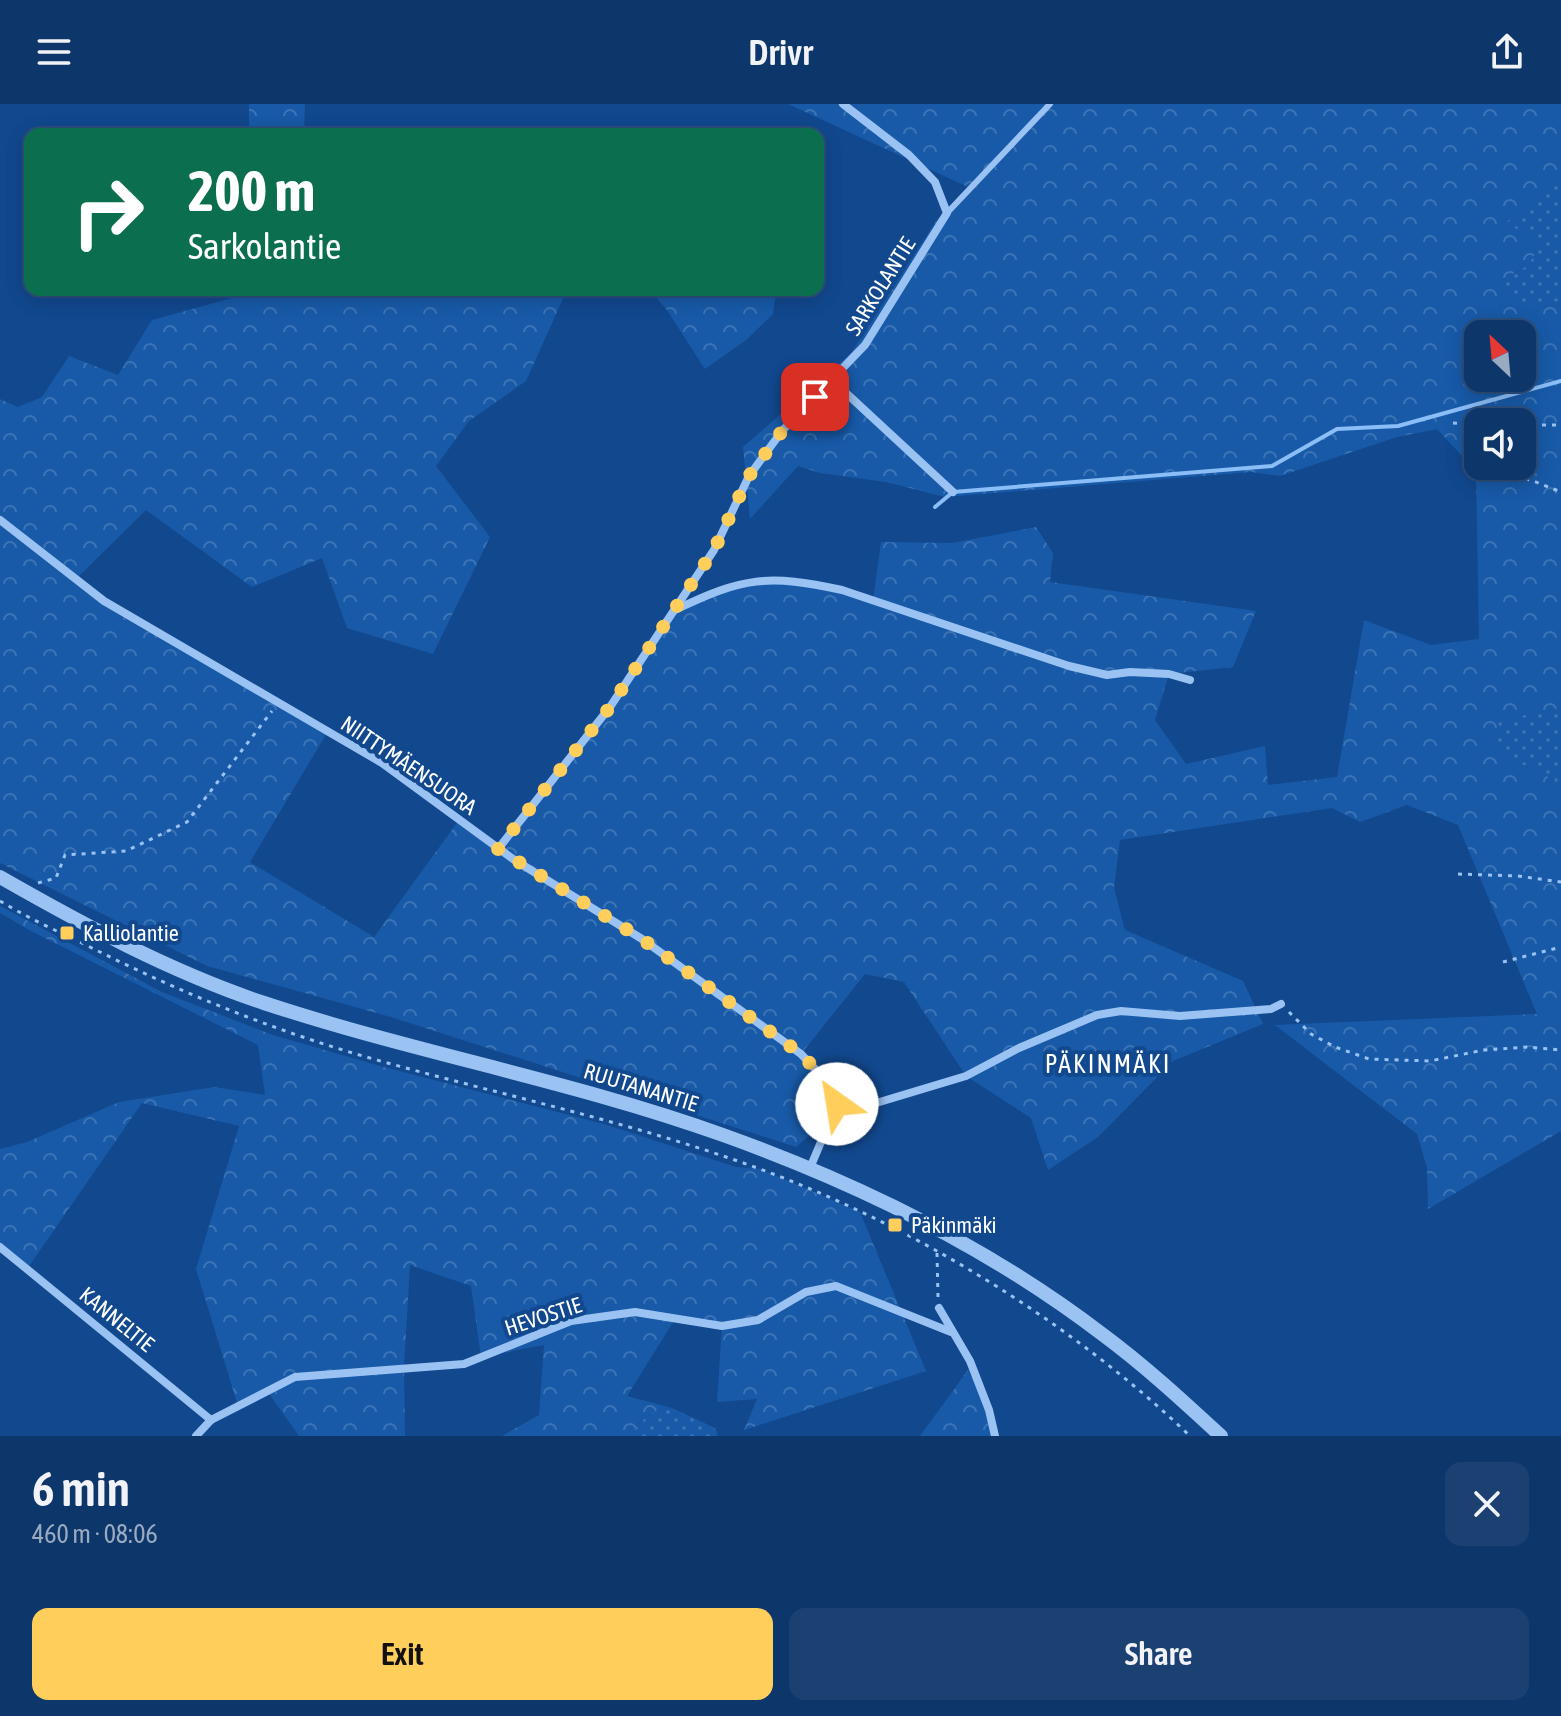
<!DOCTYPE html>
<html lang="en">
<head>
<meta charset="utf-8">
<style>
  :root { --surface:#0d366a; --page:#1b4172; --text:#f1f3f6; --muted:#9aabc1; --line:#2d507e; --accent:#ffce5b }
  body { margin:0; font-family:"Asap Condensed",sans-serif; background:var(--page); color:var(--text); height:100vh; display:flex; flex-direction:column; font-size:30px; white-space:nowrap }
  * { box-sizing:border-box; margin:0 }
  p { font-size:26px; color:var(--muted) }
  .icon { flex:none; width:44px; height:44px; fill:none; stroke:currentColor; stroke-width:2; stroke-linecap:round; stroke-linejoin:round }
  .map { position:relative; height:1332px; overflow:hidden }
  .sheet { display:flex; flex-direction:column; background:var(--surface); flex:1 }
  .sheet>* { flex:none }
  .hud { position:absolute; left:24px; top:24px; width:800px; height:168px; border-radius:16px; box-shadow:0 4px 20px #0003,0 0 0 2px var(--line); background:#0b6e4f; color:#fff; overflow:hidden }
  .needle { width:52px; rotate:334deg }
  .controls { position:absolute; left:1464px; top:216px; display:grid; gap:16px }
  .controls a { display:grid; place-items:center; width:72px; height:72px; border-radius:16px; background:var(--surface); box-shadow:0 4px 20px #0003,0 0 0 2px var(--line); font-size:40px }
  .pin { position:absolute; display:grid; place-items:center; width:68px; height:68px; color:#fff; margin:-34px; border-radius:16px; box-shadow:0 4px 12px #0006 }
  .me { position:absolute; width:88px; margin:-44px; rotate:328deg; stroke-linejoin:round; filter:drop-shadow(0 0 6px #0008) }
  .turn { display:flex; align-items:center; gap:28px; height:168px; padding:0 32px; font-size:36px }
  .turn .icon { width:104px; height:104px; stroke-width:2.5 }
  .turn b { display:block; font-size:56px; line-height:68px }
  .round { display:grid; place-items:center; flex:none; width:84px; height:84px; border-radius:16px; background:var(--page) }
  .overview { display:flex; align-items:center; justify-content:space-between; height:136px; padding:0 32px }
  h1 { font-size:48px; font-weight:600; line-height:60px }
  .cta { display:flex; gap:16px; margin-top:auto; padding:16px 32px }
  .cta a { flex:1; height:92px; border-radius:16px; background:var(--accent); color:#111; font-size:32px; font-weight:600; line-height:92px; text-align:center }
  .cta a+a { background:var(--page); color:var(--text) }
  header { display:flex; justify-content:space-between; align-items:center; height:104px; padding:0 32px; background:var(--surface); font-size:36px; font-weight:600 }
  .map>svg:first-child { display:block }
  .green { fill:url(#green-dots) }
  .forest { fill:url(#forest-crowns); fill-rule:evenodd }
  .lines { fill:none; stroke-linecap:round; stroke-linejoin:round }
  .stream { stroke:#8bbdf6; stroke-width:4 }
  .path { stroke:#9ac2f2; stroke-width:3; stroke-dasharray:4 6; stroke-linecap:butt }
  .service { stroke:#9ac2f2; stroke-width:6 }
  .minor { stroke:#9ac2f2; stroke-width:8 }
  .tertiary { stroke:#9ac2f2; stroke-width:14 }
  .route { stroke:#ffce5b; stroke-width:14; stroke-dasharray:0 25.2 }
  .poi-dot { fill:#ffce5b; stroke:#11488e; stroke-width:3 }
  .labels { text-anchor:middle; stroke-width:8; stroke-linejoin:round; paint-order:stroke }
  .street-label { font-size:22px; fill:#fff; stroke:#11488e }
  .poi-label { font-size:22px; fill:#fff; stroke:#11488e; text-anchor:start }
  .quarter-label { font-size:26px; letter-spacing:2px; fill:#fff; stroke:#11488e }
</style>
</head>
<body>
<header><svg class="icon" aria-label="menu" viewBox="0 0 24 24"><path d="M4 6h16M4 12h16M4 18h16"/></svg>Drivr<svg class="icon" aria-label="share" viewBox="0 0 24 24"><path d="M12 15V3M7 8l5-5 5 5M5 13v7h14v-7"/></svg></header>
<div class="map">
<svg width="1561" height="1332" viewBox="0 0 1561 1332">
  <defs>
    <pattern id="green-dots" width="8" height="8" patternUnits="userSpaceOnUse" patternTransform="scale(2)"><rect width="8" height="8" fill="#185aa8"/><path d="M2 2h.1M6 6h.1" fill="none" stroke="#3b73b5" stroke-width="1.8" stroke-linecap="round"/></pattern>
    <pattern id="forest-crowns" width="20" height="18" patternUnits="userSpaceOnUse" patternTransform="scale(2)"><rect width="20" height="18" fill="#185aa8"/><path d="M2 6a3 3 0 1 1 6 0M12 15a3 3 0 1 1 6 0" fill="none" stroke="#3b73b5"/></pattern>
  </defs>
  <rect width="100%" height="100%" fill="#11488e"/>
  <g class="green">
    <polygon points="1561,75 1561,195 1551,201 1512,201 1500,177 1528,161 1506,118"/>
    <polygon points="1561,604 1561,679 1495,648 1498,616"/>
    <path d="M672,1304L715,1324L718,1332H629C643,1316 650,1305 672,1304Z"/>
  </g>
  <g class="forest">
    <polygon points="249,0 305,0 304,30 249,30"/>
    <path d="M788,0H1561V75L1506,118L1541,141L1528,161L1500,177L1512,201H1551L1561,195V604L1499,616L1495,648L1561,679V1027L1428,1105L1427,1064L1417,1030L1275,921L1537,910L1458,721L1407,701L1360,718L1332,704L1120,736L1114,784L1125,826L1243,877L1263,920L1173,957L1098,1033L1048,1066L1031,1014L966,972L904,878L865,870L801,950L833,984V1012L796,1043L391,913L207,862L0,759V295L18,303L42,293L69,252L118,271L152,216L247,190L248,186H562L566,188L526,277L469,317L436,362L490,433L433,550L347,524L322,454L252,483L146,406L77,474L104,497L328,627L250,758L374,833L459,716L498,744L610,603L674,506L717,486L781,476L873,497L881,438L952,439L1036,423L1053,449L1050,478L1256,507L1233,563L1169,570L1155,616L1186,660L1265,642L1268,681L1337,673L1364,516L1431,541L1479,535L1476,367L1437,325L1397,333L1280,372L1251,368L945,393L886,378L820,369L798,362L750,415L743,343L851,249L936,117L968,83ZM1478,230H1522V274H1478ZM1478,318H1522V362H1478Z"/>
    <polygon points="649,186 776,186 776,188 773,210 746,236 705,265 667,206"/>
    <path d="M0,802L162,888L273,931L380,962L604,1020L736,1063L761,1065L860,1108L926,1267L744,1326L757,1295L717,1298L722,1222L675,1215L627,1292L672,1304C650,1305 643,1316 629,1332H502L539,1311L544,1241L481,1253L471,1182L410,1161L404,1263L405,1332H299L267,1287L238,1302L196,1165L239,1022L142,999L27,1165L0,1143V1045L27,1038L119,998L214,983L265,991L258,941L31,827L0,809Z"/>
    <polygon points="968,1266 989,1306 995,1332 920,1332"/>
  </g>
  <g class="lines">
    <polyline class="stream" points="935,403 953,388 1272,362 1337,325 1398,322 1561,277"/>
    <g class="path">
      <polyline points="1453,319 1478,320"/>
      <polyline points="1522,321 1561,321"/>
      <polyline points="1476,367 1531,376 1561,388"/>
      <polyline points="1458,770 1518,772 1561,778"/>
      <polyline points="38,779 56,774 65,751 126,747 187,718 272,607"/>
      <path d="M0,797C28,814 59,828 88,842C181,889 277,928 377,956C505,992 635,1019 760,1065C914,1122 1071,1218 1190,1332"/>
      <polyline points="1503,858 1561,843"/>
      <polyline points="1289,908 1311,930 1335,943 1369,955 1430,957 1484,946 1527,943 1561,946"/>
      <polyline points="937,1149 938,1193"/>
    </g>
    <polyline class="service" points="947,109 1050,0"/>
    <g class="minor">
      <polyline points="832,276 953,388"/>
      <polyline points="0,416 104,497 382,659 513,755 642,835 801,950 833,984 837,1000 810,1064"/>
      <path d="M675,506C743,473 768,470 842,486L1069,562L1107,571L1130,568L1169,570L1190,576"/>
      <polyline points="498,745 610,603 714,446 749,372 782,327 865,241 947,109 935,78 909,51 843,0"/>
      <polyline points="833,1012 966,972 1019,944 1097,911 1121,907 1180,912 1271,905 1281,900"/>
      <polyline points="0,1143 211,1316"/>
      <polyline points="939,1204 970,1257 989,1306 995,1332"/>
      <polyline points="196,1332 211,1316 295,1273 464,1260 571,1217 635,1208 722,1222 758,1216 806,1188 836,1182 951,1228"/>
    </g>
    <path class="tertiary" d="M0,773C84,821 171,868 264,899C415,949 573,977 723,1031C857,1079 988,1143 1102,1230C1144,1261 1183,1297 1221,1332"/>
  </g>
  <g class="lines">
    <polyline class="route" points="815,293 782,327 749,372 714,446 610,603 498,745 642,835 801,950 833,984 837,1000"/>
  </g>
  <g class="poi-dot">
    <rect x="59" y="821" width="16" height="16" rx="4"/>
    <rect x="887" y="1113" width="16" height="16" rx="4"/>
  </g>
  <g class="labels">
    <g class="street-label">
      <text transform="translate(880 182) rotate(-58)" y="8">SARKOLANTIE</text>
      <text transform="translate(409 661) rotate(34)" y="8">NIITTYMÄENSUORA</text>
      <text transform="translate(641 983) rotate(17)" y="8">RUUTANANTIE</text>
      <text transform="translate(543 1212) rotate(-18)" y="8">HEVOSTIE</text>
      <text transform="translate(117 1215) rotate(39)" y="8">KANNELTIE</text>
    </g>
    <g class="poi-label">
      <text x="83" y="837">Kalliolantie</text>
      <text x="911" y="1129">Päkinmäki</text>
    </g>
    <g class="quarter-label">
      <text x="1108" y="969">PÄKINMÄKI</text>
    </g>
  </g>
</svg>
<div class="controls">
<a><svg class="needle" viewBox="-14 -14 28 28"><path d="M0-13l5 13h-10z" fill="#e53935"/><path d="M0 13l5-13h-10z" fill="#9aabc1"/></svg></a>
<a><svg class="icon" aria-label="sound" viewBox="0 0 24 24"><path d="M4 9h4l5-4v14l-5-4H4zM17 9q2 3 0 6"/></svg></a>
</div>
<div class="pin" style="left:815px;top:293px;background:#d93025"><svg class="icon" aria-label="arrive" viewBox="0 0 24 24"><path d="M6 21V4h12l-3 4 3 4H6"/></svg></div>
<svg class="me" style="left:837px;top:1000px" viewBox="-20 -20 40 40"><circle r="19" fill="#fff"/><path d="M0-13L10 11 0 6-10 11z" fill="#ffce5b"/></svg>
<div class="hud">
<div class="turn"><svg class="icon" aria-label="right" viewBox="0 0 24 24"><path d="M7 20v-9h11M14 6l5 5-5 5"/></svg><div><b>200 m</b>Sarkolantie</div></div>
</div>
</div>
<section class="sheet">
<div class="overview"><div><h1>6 min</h1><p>460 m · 08:06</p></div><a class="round"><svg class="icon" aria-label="close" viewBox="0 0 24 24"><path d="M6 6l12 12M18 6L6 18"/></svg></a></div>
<div class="cta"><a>Exit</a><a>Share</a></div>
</section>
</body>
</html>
